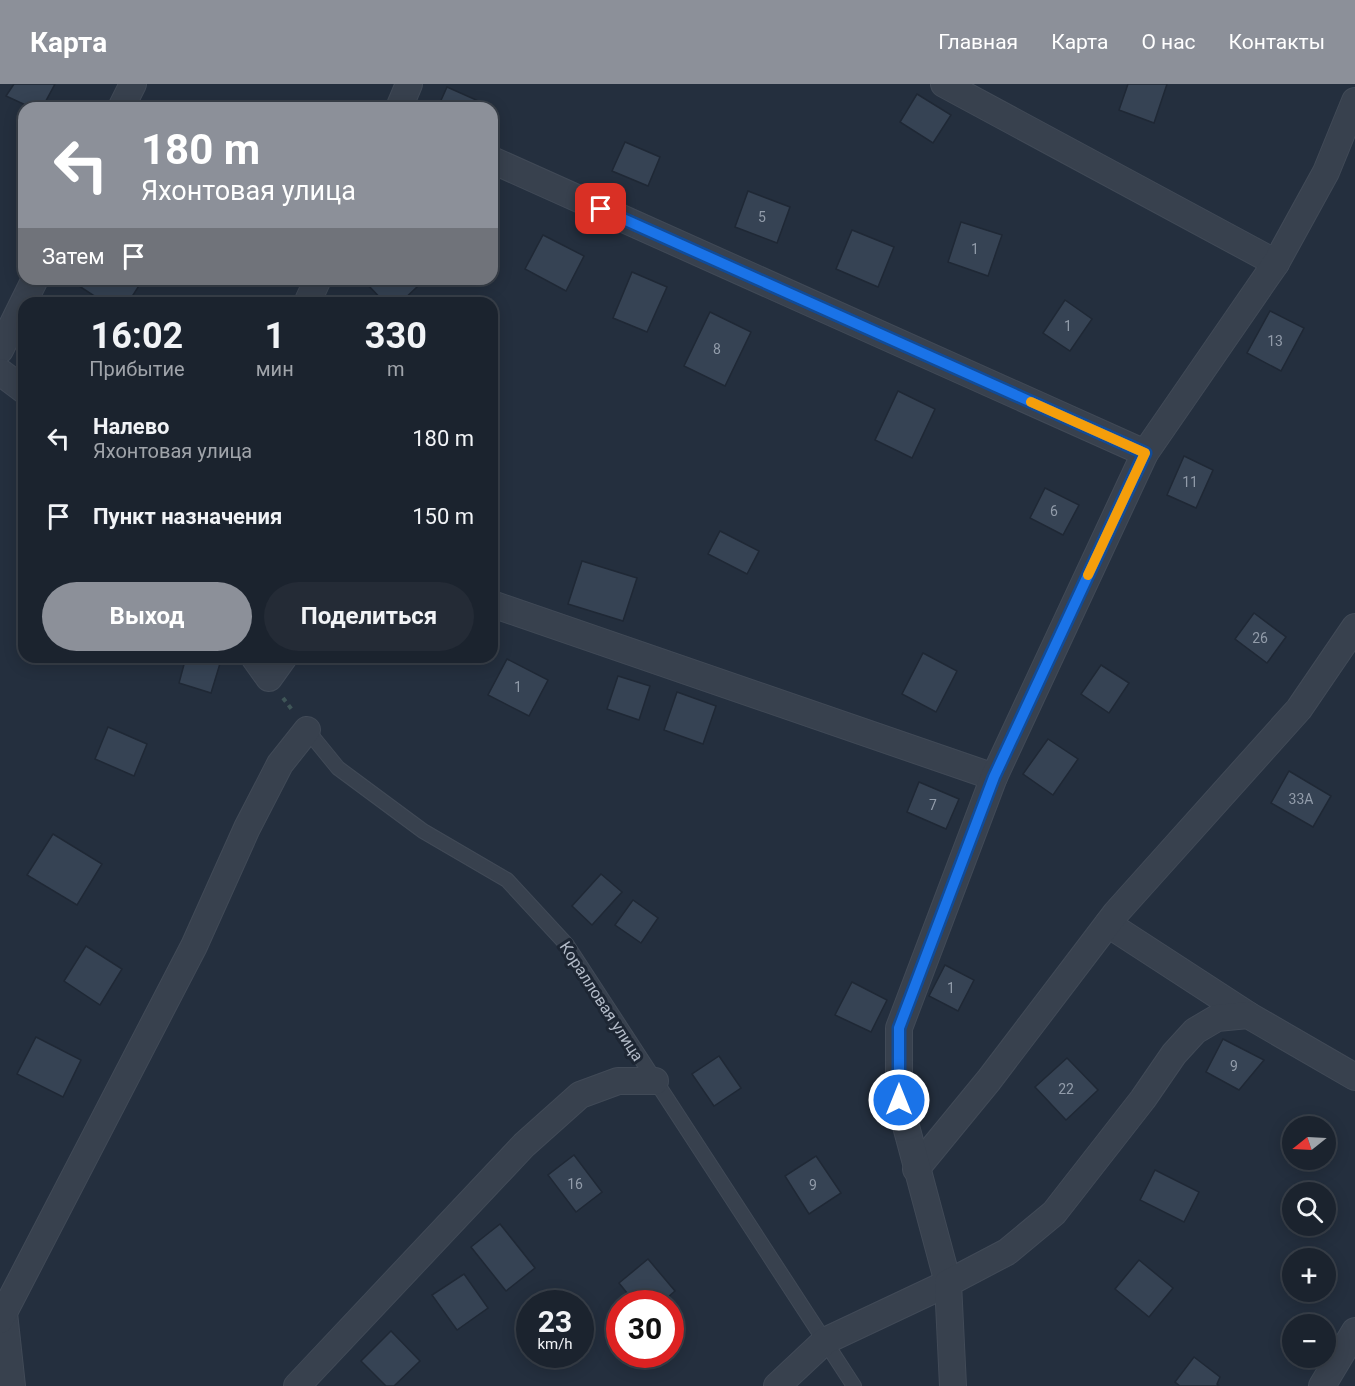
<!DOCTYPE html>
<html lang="ru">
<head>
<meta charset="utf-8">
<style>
  :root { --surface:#1b232e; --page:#242b36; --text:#f1f3f6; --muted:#a0a4aa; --line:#39404a; --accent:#8c9099 }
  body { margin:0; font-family:Roboto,sans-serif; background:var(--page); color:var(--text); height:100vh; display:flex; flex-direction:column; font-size:22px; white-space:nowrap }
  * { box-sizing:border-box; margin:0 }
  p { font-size:20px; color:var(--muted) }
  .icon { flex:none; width:33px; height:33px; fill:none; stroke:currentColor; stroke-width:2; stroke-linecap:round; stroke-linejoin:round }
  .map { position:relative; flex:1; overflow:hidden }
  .sheet { position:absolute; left:18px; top:213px; width:480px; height:366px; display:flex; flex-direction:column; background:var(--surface); border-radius:18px; box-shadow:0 3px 15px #0003,0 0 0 2px var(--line) }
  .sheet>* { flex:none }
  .top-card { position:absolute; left:18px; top:18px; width:480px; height:183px; border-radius:18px; box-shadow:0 3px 15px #0003,0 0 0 2px var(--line); background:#8c9099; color:#fff; overflow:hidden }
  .needle { width:39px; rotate:252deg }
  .controls { position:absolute; left:1282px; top:1032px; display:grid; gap:12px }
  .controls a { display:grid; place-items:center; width:54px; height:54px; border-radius:50%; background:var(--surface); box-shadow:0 3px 15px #0003,0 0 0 2px var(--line); font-size:30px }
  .speed { position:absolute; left:516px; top:1206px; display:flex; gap:12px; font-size:30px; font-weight:700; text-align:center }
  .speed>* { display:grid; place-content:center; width:78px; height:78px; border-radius:50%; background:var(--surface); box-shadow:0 3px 15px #0003,0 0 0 2px var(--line); line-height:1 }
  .speed small { font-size:15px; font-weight:400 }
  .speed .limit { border:9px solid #d22; background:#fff; color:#111 }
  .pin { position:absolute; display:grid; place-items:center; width:51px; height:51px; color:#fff; margin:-26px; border-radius:12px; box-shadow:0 3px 9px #0006 }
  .me { position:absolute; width:66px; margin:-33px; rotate:0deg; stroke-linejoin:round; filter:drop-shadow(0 0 4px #0008) }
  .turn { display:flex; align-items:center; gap:21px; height:126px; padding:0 24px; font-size:27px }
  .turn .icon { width:78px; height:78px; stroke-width:2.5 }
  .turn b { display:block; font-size:42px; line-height:51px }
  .then { display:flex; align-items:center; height:57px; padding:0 24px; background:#0003; gap:12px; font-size:22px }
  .eta { display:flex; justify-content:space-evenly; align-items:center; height:102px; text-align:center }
  .eta b { font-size:36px; font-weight:700; line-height:42px }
  .button { display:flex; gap:12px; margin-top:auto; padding:12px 24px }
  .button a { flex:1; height:69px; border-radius:36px; background:var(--accent); color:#fff; font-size:24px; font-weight:700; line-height:69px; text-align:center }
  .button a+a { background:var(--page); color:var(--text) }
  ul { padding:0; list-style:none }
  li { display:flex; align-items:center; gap:18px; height:78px; padding:0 24px }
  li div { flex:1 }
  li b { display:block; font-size:22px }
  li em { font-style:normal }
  header { display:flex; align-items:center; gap:36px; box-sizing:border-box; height:84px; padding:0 30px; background:var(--accent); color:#fff }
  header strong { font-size:28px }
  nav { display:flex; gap:33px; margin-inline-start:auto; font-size:21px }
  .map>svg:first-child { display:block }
  .building { fill:#364354; stroke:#1f2835; stroke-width:1.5 }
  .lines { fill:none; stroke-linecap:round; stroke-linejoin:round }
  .service-casing { stroke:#414a57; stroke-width:16 }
  .minor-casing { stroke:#414a57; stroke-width:28 }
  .path { stroke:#3f5557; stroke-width:4; stroke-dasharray:4.5 4.5; stroke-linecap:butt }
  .service { stroke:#38414e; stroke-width:14 }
  .minor { stroke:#38414e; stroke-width:26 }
  .route-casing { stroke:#114b97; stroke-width:15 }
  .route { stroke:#1a73e8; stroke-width:10 }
  .slow { stroke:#f59e0b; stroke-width:10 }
  .labels { text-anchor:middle; stroke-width:6; stroke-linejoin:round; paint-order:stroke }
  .number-label { font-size:14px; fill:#929caa }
  .street-label { font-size:16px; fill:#b4bcc9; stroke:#1d2633 }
</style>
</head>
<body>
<header>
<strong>Карта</strong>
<nav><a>Главная</a><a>Карта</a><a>О нас</a><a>Контакты</a></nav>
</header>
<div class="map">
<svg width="1355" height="1302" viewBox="0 0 1355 1302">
  <rect width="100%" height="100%" fill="#242f3e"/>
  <g class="building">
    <polygon points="14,0 55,0 42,24 32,24 6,12"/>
    <polygon points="1128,0 1167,0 1154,39 1119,26"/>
    <polygon points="447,3 483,19 480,24 438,23"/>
    <polygon points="917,10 951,31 933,59 900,38"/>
    <polygon points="625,58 660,73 648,102 612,87"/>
    <polygon points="748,107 790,123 777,159 735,143"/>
    <polygon points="961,138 1002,151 988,192 948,178"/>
    <polygon points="852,146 894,163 878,203 836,185"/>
    <polygon points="543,151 584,172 566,207 525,185"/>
    <polygon points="632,188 667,203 647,248 613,234"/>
    <polygon points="83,195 139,195 142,197 128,219 105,219 79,202"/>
    <polygon points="377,195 411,195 418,202 400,219 385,219 369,202"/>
    <polygon points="1065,216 1092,235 1070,267 1043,249"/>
    <polygon points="1270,227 1304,244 1281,287 1247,269"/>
    <polygon points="710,228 751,248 725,302 684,282"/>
    <polygon points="898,307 935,325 912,374 875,356"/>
    <polygon points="1184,372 1213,386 1196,424 1167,411"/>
    <polygon points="1045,404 1079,421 1063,451 1030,434"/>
    <polygon points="720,447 759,467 747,490 708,470"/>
    <polygon points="582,477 637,494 623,537 568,520"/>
    <polygon points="1254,529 1286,553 1267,579 1235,555"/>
    <polygon points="923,569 957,587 936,628 902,610"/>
    <polygon points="186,573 222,573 211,609 179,599"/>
    <polygon points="507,575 548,596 529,632 488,611"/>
    <polygon points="1101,581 1129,599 1109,629 1081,610"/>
    <polygon points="618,592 650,602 639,636 607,625"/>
    <polygon points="677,608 716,622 703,660 664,646"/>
    <polygon points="108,643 147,660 134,692 95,675"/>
    <polygon points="1048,655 1078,675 1053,711 1023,690"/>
    <polygon points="1289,687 1331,712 1313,743 1271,719"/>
    <polygon points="919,698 959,715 946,745 907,728"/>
    <polygon points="53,750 102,780 77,821 27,791"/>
    <polygon points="601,790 622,808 592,841 572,822"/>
    <polygon points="633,816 658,834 641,859 615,841"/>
    <polygon points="86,862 122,885 100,921 64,897"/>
    <polygon points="945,881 974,896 958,927 929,912"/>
    <polygon points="852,898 887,916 871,948 835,931"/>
    <polygon points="36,953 81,976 63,1013 17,990"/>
    <polygon points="1223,955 1264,976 1239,1006 1206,988"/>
    <polygon points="719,972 741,1004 714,1022 692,990"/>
    <polygon points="1067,974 1098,1006 1066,1036 1035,1003"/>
    <polygon points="574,1071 602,1108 576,1128 548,1091"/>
    <polygon points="816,1072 841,1109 809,1130 785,1092"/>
    <polygon points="1155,1086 1199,1108 1184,1138 1140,1116"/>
    <polygon points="500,1140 535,1184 506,1207 471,1163"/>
    <polygon points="648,1175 675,1207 660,1220 636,1220 619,1199"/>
    <polygon points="1139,1176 1173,1204 1149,1233 1115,1205"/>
    <polygon points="464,1190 488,1224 457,1246 432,1211"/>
    <polygon points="391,1247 420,1277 394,1302 386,1302 361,1277"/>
    <polygon points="1194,1273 1220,1293 1217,1300 1219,1302 1180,1302 1175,1298"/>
  </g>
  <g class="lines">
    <defs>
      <polyline id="service" points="307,646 338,684 423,747 507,796 567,861 854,1302"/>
      <g id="minor">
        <polyline points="944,0 1276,179"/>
        <polyline points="121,24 133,0"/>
        <polyline points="399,24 409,0"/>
        <polyline points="492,76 1145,369"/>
        <polyline points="307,219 318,195"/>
        <polyline points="0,266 35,195"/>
        <polyline points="0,288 24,306"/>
        <polyline points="492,520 994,693"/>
        <polyline points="254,573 269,594 284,573"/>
        <polyline points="1108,840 1248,931"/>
        <polyline points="916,1085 989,996 1116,829 1299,625 1355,543"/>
        <polyline points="4,1229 12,1302"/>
        <polyline points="0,1236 194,862 247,744 280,680 307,646"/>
        <polyline points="297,1302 524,1061 580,1011 618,997 655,997"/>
        <polyline points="777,1302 825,1257 948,1199 899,1016 899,944 994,693 1145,369 1276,179 1326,88 1355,17"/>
        <polyline points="953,1302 948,1199 1007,1168 1054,1129 1143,1015 1174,970 1195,947 1217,934 1248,931 1355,993"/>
        <polyline points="1322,1302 1355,1247"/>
      </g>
    </defs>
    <use href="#service" class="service-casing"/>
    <use href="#minor" class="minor-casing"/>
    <polyline class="path" points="283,614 293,627"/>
    <use href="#service" class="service"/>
    <use href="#minor" class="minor"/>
  </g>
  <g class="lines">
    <defs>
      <polyline id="route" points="601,125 1145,369 994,693 899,944 899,1016"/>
    </defs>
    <use href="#route" class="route-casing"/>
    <use href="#route" class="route"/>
    <polyline class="slow" points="1031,318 1145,369 1088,491"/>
  </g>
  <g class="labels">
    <g class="number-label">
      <text x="762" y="138">5</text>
      <text x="975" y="170">1</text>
      <text x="1068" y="247">1</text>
      <text x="1275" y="262">13</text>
      <text x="717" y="270">8</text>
      <text x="1190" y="403">11</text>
      <text x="1054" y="432">6</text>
      <text x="1260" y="559">26</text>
      <text x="518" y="608">1</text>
      <text x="1301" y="720">33А</text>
      <text x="933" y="726">7</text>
      <text x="951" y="909">1</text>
      <text x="1234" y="987">9</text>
      <text x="1066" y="1010">22</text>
      <text x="575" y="1105">16</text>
      <text x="813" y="1106">9</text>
    </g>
    <g class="street-label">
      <text transform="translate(602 917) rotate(57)" y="6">Коралловая улица</text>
    </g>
  </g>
</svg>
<div class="controls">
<a><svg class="needle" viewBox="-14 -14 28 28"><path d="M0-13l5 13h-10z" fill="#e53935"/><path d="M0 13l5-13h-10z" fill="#a0a4aa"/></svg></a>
<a><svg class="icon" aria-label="search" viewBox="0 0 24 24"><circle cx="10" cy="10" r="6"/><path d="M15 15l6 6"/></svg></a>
<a>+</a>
<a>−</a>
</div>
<div class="speed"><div>23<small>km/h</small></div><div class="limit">30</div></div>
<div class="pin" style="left:601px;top:125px;background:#d93025"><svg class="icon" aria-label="arrive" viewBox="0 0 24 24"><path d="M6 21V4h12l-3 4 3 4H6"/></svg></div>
<svg class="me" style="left:899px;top:1016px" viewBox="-20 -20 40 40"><circle r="17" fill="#1a73e8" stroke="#fff" stroke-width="3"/><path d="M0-11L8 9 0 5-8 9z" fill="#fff"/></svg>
<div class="top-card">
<div class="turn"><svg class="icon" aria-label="left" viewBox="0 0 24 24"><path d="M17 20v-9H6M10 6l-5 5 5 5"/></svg><div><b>180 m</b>Яхонтовая улица</div></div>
<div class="then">Затем<svg class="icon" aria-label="arrive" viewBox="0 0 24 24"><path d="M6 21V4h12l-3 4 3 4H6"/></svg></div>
</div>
<section class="sheet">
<div class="eta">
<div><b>16:02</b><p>Прибытие</p></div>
<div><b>1</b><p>мин</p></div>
<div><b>330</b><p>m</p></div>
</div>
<ul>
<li><svg class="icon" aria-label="left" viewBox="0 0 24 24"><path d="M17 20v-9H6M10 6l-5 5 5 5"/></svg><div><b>Налево</b><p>Яхонтовая улица</p></div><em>180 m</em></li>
<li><svg class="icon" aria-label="arrive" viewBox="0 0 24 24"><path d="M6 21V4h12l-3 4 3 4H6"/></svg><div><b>Пункт назначения</b></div><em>150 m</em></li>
</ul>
<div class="button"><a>Выход</a><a>Поделиться</a></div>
</section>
</div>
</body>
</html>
